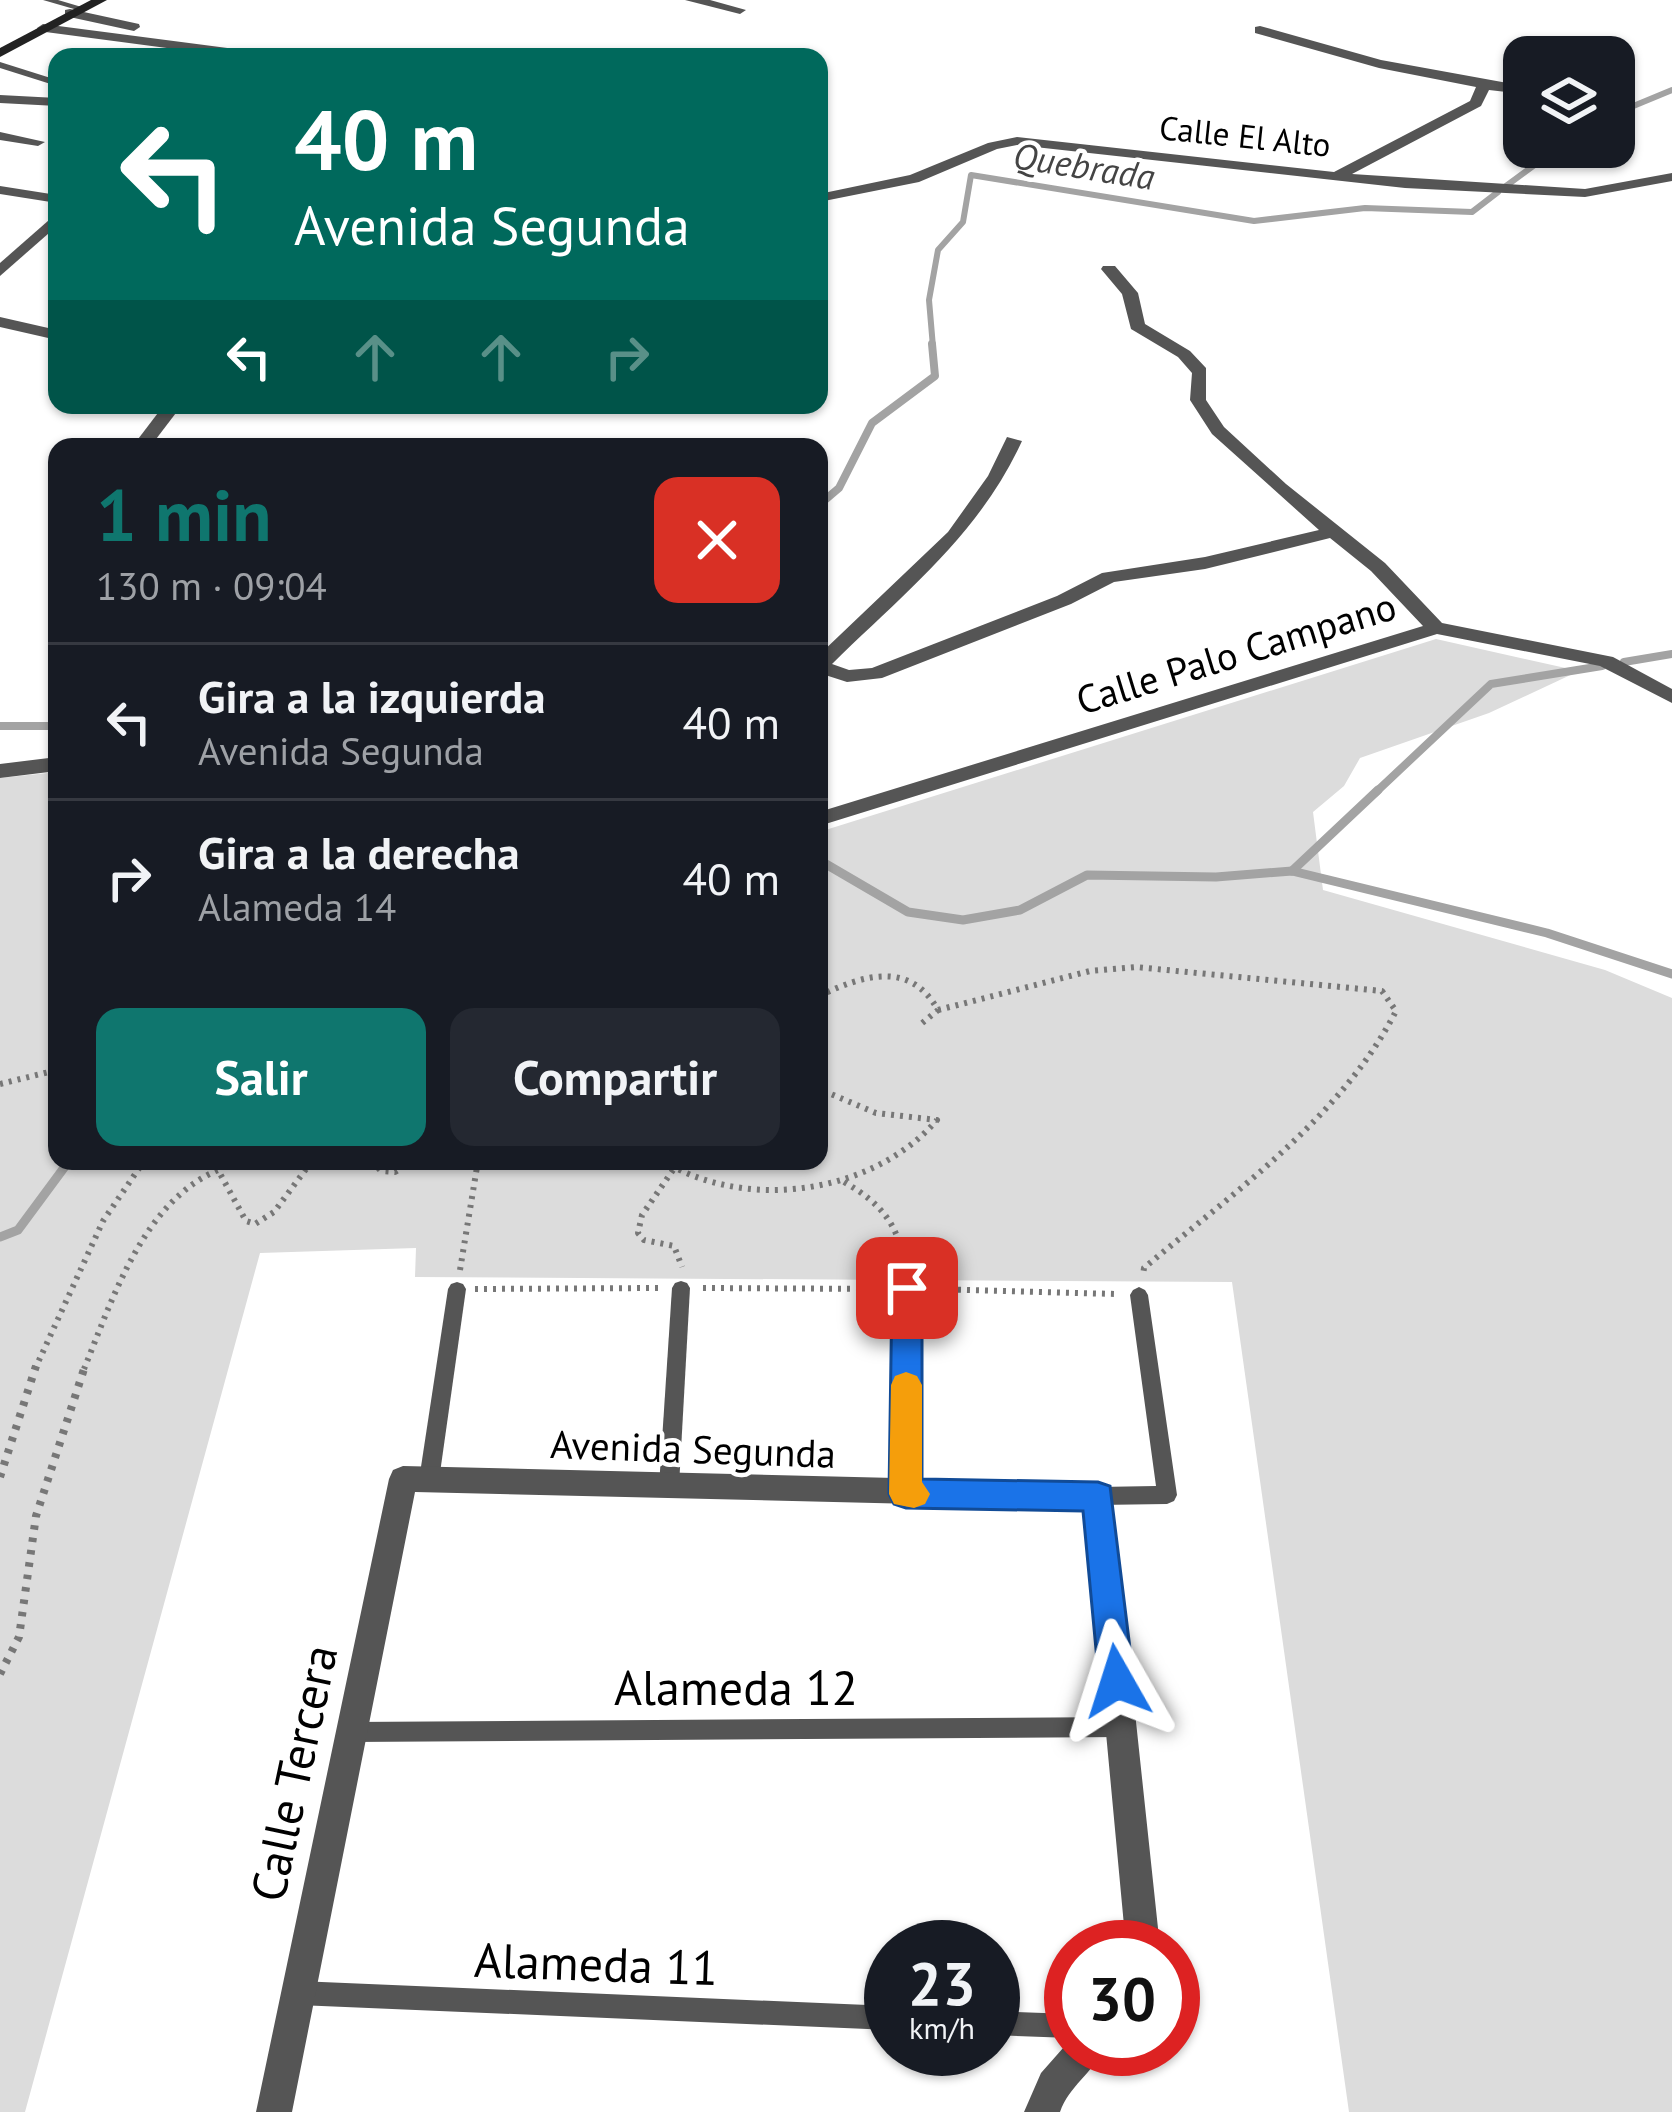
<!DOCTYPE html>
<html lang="es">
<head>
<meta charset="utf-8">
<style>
  :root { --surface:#171b24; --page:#242831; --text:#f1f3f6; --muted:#9ea1a6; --line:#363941; --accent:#0f766e }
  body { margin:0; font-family:"PT Sans",sans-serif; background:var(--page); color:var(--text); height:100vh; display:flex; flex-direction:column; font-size:45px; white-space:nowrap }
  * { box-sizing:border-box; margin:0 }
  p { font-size:39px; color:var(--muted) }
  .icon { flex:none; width:66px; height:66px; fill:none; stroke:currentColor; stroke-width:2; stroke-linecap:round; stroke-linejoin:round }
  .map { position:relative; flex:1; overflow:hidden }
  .details { position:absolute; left:48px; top:438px; width:780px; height:732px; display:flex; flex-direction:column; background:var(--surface); border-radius:24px; box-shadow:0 3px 9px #0004 }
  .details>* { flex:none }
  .hud { position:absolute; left:48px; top:48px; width:780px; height:366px; border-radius:24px; box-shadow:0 3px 9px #0004; background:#00695c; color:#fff; overflow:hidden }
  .tools { position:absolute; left:1503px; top:36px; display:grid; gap:24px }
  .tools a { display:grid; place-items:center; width:132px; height:132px; border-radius:24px; background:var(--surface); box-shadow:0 3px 9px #0004; font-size:60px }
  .speed { position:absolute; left:864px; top:1920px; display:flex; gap:24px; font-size:60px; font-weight:700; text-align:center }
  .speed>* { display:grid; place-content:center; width:156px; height:156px; border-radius:50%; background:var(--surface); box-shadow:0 3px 9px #0004; line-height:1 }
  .speed small { font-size:30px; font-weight:400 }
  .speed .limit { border:18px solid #d22; background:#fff; color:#111 }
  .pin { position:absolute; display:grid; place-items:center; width:102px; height:102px; color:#fff; margin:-51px; border-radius:24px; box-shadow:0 6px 18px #0006 }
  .me { position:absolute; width:132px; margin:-66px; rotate:354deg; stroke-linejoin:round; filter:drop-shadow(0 0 9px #0008) }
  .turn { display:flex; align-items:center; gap:42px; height:252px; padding:0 48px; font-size:54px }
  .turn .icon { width:156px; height:156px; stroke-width:2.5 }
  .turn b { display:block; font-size:84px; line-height:102px }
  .lanes { display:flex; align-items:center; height:114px; padding:0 48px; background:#0003; justify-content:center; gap:60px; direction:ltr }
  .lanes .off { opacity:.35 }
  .round { display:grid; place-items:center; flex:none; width:126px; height:126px; border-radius:24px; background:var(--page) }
  .overview { display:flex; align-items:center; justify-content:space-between; height:204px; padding:0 48px }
  h1 { font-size:72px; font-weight:600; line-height:90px; color:var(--accent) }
  .button { display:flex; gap:24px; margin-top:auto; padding:24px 48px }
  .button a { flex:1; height:138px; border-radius:24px; background:var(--accent); color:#fff; font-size:48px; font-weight:600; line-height:138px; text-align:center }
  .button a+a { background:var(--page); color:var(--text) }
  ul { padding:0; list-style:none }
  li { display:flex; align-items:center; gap:36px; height:156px; padding:0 48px; border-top:3px solid var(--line) }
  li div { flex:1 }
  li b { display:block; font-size:45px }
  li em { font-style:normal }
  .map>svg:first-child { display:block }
  .green { fill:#dcdcdc }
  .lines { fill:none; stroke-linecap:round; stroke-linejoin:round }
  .stream-far2 { stroke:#a3a3a3; stroke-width:6 }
  .stream-far1 { stroke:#a3a3a3; stroke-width:8 }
  .stream { stroke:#a3a3a3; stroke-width:9 }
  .path-far1 { stroke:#777; stroke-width:6; stroke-dasharray:3 6; stroke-linecap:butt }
  .path { stroke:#777; stroke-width:8; stroke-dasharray:4.5 8; stroke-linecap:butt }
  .lane { fill:#555; fill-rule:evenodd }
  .street { fill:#555; fill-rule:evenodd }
  .secondary { fill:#222; fill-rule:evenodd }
  .route { fill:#1a73e8; stroke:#114b97; stroke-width:3 }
  .slow { fill:#f59e0b }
  .labels { text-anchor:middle; stroke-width:9; stroke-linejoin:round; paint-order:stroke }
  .far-street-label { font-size:33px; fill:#000; stroke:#fff }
  .far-water-label { font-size:36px; font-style:italic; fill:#444; stroke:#fff }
  .street-label { font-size:39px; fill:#000; stroke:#fff }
  .near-street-label { font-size:48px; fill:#000; stroke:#fff }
</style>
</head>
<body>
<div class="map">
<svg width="1672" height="2112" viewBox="0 0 1672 2112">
  <rect width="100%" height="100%" fill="#fff"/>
  <polygon class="green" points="1436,639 1579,671 1489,713 1360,758 1344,786 1313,812 1323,890 1605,970 1672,998 1672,2112 1349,2112 1232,1282 415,1277 416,1248 260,1253 25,2112 0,2112 0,778 57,772 57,1161 819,1161 819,832"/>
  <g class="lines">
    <g class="stream-far2">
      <polyline points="1614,114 1672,90"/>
      <polyline points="1506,186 1559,147"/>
      <polyline points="933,347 929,300 938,250 963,222 971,175 1254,221 1365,208 1472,212 1498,192"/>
    </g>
    <g class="stream-far1">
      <polyline points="819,505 839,488 872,423 935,376 932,344"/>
      <polyline points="1624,662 1672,654"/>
      <polyline points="0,726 57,726"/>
      <polyline points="1375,793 1491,684 1602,666"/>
    </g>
    <g class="stream">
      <polyline points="819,860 908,912 963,920 1020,910 1087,875 1216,877 1292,871 1547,933 1672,974"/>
      <polyline points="1292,871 1378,790"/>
      <polyline points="0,1237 18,1230 69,1161"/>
    </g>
    <g class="path-far1">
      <path d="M819,996C863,975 910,960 938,1010L921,1024"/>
      <path d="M938,1010L1090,971L1136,967L1382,991L1396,1011C1341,1118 1234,1192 1144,1268L1143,1275"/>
      <polyline points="0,1084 57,1070"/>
      <polyline points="372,1161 381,1171 395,1172 412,1161"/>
      <path d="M663,1161C747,1212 873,1194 937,1120L876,1113L819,1089"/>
      <polyline points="673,1170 642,1215 638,1233 644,1240 674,1246 682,1267"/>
      <path d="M844,1182C884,1205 900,1227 906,1273"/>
      <polyline points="460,1270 478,1161"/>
      <polyline points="703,1288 888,1289"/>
      <polyline points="475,1289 660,1288"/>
      <polyline points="931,1289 1116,1294"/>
      <polyline points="35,1369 103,1221 144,1161"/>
      <path d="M84,1369C113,1298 143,1202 218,1170L246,1221L255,1224L274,1212L312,1161"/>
    </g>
    <g class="path">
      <polyline points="0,1477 36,1366"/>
      <polyline points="0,1674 19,1637 36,1516 85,1366"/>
    </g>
    <g class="lane">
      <polygon points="43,0 58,0 85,8 81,11"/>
      <polygon points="0,62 57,80 57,86 0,68"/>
      <polygon points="681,1281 687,1283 690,1288 679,1486 676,1492 669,1495 662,1492 659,1486 672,1288 675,1283"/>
      <polygon points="457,1282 463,1284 466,1289 439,1480 436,1486 429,1489 422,1486 419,1480 448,1289 451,1284"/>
      <polygon points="907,1282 913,1284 916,1289 916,1494 913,1500 906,1503 899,1500 896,1494 898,1289 901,1284"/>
      <polygon points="1139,1287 1145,1290 1148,1295 1177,1495 1174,1501 1167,1504 1098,1505 1091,1502 1088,1496 1091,1490 1098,1487 1156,1486 1130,1295 1133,1290"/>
      <polygon points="1122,1717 1130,1720 1133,1727 1130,1734 1122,1737 351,1742 343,1739 340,1732 343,1725 351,1722"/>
      <polygon points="298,1981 891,2006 891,2030 298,2005 290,2001 286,1993 290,1985"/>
      <polygon points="993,2011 1071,2014 1071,2038 993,2035"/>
    </g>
    <g class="street">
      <polygon points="685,0 710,0 746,10 740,14"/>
      <polygon points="70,9 139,24 140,27 134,31 65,16 65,10"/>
      <polygon points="43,24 235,49 242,53 235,57 38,31 37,28"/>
      <polygon points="1260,26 1381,60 1524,86 1524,94 1489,90 1481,106 1352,174 1585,189 1672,173 1672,181 1585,197 1405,188 1017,145 997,149 919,182 819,202 819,194 910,175 988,143 1017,137 1334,172 1470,101 1476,87 1379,68 1255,33 1255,27"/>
      <polygon points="0,95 57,98 57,106 0,103"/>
      <polygon points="0,132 45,142 38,146 0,140"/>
      <polygon points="0,186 57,195 57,203 0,194"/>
      <polygon points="57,213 57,226 0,276 0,263"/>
      <path d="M1103,266H1115L1138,293L1145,324L1190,351L1206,368V400L1224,427L1286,484L1385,563L1442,623L1613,657L1672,689V703L1600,666L1437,634L819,826V812L1423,626L1371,571L1330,538L1205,569L1114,582L1071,604L882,678L847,682L819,673V655L948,532L988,476L1007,437L1022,441C979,535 904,593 832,664L849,670L872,668L1057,596L1102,573L1205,557L1319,530L1212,434L1190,400L1192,373L1178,357L1131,329L1122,294L1101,269Z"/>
      <polygon points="0,317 57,330 57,340 0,327"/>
      <polygon points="164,405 182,405 150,447 132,447"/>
      <polygon points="57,757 57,771 0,778 0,764"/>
      <polygon points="403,1466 1098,1483 1108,1487 1112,1496 1160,1947 1126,1947 1085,1508 415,1492 292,2112 256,2112 389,1479 393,1470"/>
      <path d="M1071,2039V2049H1103C1093,2073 1069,2086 1060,2112H1024L1041,2073Z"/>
    </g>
    <polygon class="secondary" points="91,0 107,0 0,57 0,48"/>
  </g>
  <polygon class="route" points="907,1276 918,1280 922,1288 922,1479 1098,1482 1110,1486 1134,1681 1129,1693 1117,1698 1105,1693 1099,1681 1083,1511 906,1508 894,1504 889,1494 892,1288 896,1280"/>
  <polygon class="slow" points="906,1372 917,1376 922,1385 922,1482 930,1494 925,1504 914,1508 894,1504 889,1494 891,1385 895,1376"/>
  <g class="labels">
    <g class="far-street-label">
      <text transform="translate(1245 136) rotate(6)" y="12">Calle El Alto</text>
    </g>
    <g class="far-water-label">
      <text transform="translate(1084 166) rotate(9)" y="13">Quebrada</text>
    </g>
    <g class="street-label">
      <text transform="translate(1236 653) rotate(-17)" y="14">Calle Palo Campano</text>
      <text transform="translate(693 1449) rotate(2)" y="14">Avenida Segunda</text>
    </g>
    <g class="near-street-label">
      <text x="736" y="1705">Alameda 12</text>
      <text transform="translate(294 1773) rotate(-78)" y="17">Calle Tercera</text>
      <text transform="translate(596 1964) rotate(2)" y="17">Alameda 11</text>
    </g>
  </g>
</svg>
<div class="tools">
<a><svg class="icon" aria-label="layers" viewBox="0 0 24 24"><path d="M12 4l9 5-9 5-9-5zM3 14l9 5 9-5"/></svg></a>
</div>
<div class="speed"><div>23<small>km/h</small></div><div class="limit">30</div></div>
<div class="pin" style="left:907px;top:1288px;background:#d93025"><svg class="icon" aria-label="arrive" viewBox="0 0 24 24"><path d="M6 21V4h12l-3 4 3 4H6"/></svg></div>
<svg class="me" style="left:1117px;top:1681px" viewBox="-20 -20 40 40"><path d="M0-17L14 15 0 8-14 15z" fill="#1a73e8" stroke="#fff" stroke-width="4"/></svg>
<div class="hud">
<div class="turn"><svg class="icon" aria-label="left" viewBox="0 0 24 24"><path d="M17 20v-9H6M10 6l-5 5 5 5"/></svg><div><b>40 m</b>Avenida Segunda</div></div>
<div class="lanes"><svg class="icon" aria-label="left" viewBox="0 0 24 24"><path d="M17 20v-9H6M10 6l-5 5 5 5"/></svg><svg class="icon off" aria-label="ahead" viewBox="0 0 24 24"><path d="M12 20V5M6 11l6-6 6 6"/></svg><svg class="icon off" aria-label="ahead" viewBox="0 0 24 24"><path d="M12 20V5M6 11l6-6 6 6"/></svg><svg class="icon off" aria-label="right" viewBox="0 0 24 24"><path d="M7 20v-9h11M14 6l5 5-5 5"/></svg></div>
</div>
<section class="details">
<div class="overview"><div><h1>1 min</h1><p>130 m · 09:04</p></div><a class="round" style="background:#d93025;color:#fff"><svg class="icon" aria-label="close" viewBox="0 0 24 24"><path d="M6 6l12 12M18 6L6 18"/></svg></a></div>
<ul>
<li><svg class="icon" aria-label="left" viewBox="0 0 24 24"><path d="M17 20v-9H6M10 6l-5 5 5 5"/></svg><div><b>Gira a la izquierda</b><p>Avenida Segunda</p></div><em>40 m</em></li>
<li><svg class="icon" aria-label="right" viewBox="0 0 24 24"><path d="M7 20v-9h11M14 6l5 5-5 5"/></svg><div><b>Gira a la derecha</b><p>Alameda 14</p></div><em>40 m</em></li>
</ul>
<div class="button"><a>Salir</a><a>Compartir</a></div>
</section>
</div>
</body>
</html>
